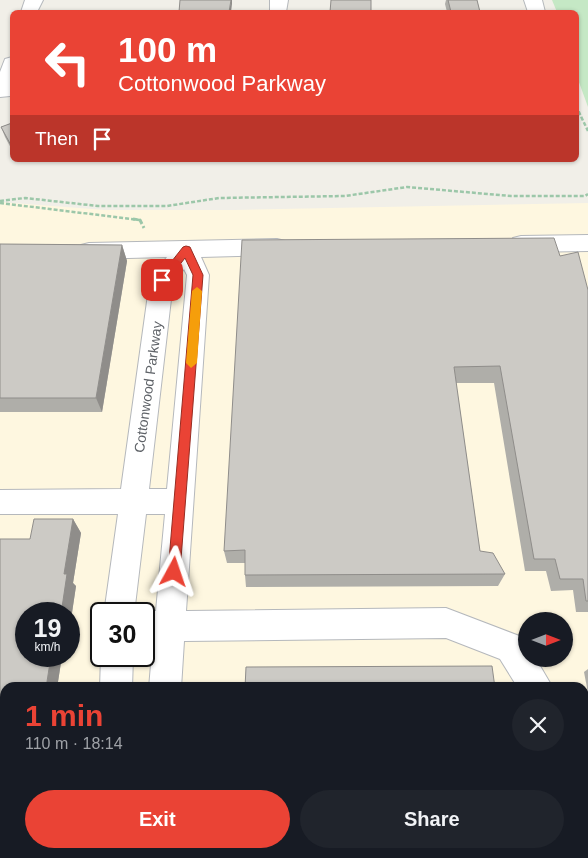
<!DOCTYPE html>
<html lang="en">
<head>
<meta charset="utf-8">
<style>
  :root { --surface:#171b24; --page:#20242c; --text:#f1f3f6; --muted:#9ea1a6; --accent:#ea4335 }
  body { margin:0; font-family:Arial,sans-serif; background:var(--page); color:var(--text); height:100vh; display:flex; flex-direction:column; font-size:19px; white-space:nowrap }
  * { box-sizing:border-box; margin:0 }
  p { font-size:16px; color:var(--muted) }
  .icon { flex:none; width:28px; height:28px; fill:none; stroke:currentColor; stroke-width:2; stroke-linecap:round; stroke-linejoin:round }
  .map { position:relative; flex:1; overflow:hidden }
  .side { position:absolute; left:0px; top:682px; width:589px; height:176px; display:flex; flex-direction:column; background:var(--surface); border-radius:15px 15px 0 0; box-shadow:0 1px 4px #0004 }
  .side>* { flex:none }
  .hud { position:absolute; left:10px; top:10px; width:569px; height:152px; border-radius:8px; box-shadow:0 1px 4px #0004; background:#ea4335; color:#fff; overflow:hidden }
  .needle { width:32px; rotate:90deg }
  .controls { position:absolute; left:518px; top:612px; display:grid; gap:10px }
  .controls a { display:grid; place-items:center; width:55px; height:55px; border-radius:50%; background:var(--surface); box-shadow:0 1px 4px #0004; font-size:25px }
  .speed { position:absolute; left:15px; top:602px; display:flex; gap:10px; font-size:25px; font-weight:700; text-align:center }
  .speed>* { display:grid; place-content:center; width:65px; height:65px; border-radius:50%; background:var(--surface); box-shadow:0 1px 4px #0004; line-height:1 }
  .speed small { font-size:12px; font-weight:400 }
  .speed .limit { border:2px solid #111; border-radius:8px; background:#fff; color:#111 }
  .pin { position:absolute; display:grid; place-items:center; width:42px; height:42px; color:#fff; margin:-21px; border-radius:10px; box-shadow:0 2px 8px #0006 }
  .me { position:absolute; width:55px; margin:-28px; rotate:5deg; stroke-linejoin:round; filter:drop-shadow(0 0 4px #0008) }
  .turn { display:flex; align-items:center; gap:18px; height:105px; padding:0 25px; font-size:22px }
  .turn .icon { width:65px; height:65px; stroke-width:2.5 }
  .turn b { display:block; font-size:35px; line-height:42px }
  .then { display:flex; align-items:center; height:48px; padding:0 25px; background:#0003; gap:10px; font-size:19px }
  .round { display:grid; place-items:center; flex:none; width:52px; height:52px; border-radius:26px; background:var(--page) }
  .summary { display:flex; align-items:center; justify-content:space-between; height:85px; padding:0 25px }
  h1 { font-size:30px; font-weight:600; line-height:38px; color:var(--accent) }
  .primary-button { display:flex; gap:10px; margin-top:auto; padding:10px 25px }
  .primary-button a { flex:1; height:58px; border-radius:30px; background:var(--accent); color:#fff; font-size:20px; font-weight:600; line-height:58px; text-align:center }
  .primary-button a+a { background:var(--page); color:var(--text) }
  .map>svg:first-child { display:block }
  .commercial { fill:#fef7e0; fill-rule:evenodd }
  .green { fill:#c5e8c5 }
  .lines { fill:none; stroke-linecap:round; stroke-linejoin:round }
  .minor-casing { stroke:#b5b8bc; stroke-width:2 }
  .path-far1 { stroke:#9cc7a9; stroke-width:2.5; stroke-dasharray:4 2; stroke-linecap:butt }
  .path { stroke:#9cc7a9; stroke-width:3; stroke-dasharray:4.5 2.5; stroke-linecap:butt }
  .minor { fill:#fff; fill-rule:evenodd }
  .wall { fill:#afaea9 }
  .shaded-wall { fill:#8f8d8a }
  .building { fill:#cccac5; stroke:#8f8d8a }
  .route { fill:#ea4335; stroke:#982c22 }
  .slow { fill:#f59e0b }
  .labels { text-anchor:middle; stroke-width:4; stroke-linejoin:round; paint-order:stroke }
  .street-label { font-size:14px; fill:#5f6368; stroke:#fff }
</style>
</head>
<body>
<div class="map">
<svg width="588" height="858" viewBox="0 0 588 858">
  <rect width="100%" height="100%" fill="#f1efe8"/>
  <path class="commercial" d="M0,202L105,210H234L588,203V858H0ZM26,614H69V656H26ZM101,614H144V656H101ZM526,621H564V659H526ZM5,688H584V854H5Z"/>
  <polygon class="green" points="552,0 588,0 588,107 576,74 576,12 557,12"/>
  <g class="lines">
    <defs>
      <g id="minor">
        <polygon points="25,0 43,0 37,12 21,12"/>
        <polygon points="270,0 288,0 286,12 270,12"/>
        <polygon points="524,0 542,0 545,12 528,12"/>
        <polygon points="12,57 12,92 10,96 0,97 0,72 5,59"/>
        <polygon points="588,235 588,251 521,252 513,250 510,244 513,238 521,236"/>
        <path d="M277,239L285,241L288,247L285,253L277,255L201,257L209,275L186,611L446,608L522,637L526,644V659H536L553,688H518L500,659L446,638L184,641L181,688H149L153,641H144V614H137L144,611H156L165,514H146L134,614H104L118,514H0V490L121,489L150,280L167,257L89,259L81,257L78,251L81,245L89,243ZM184,269L187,275L167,489H149L173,282Z"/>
        <polygon points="101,656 133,656 132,688 100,688"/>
        <polygon points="584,842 588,858 554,858 553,854 584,854"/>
        <polygon points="79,854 115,854 114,858 78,858"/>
        <polygon points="132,854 168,854 167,858 131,858"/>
      </g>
    </defs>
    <use href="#minor" class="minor-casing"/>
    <g class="path-far1">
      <polyline points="576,106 588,131"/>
      <polyline points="0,201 25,198 98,206 167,206 219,198 345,196 407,187 511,196 585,196 588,194"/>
      <polyline points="0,203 140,220"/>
    </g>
    <polyline class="path" points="133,219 140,220 144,228"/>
    <use href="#minor" class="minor"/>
  </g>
  <g class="wall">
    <polygon points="446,0 477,0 480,12 447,12 445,4"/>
    <polygon points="12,123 12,150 5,137 1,127"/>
    <polygon points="0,244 122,245 127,261 102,412 0,412"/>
    <polygon points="560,256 588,290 588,612 576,612 573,590 551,591 546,571 525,571 494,383 456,383 480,551 505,574 498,586 246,587 245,575 245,563 227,563 224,551"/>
    <polygon points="73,519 81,533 73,583 76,586 70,626 69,626 69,614 26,614 26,656 62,656 57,688 5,688 5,846 0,846 0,539 30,539"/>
    <polygon points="588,669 588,693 584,672"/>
  </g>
  <g class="shaded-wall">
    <polygon points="231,0 232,0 232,4 231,12 229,12"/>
    <polygon points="122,245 127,261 102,412 96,398"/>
    <polygon points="73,519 81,533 73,583 76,586 70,626 69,624 69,614 61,614 64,574"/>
    <polygon points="51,656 62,656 57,688 46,688"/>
  </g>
  <g class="building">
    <polygon points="180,0 231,0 229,12 179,12"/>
    <polygon points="331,0 371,0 371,12 330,12"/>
    <polygon points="448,0 477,0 480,12 451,12"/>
    <polygon points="12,123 12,147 1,127"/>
    <polygon points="554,238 560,256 578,252 588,290 588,601 586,601 583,579 560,579 555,559 534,559 500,366 454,367 480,551 493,553 505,574 245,575 245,550 224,551 242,240"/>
    <polygon points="0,244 122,245 96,398 0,398"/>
    <polygon points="34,519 73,519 64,574 67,574 61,614 26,614 26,656 51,656 46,688 5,688 5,842 0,843 0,539 30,539"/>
    <polygon points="492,666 495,688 245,688 246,667"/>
    <polygon points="207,854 518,854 519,858 206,858"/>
  </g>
  <polygon class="route" points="186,246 190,247 203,275 180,572 178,576 174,578 169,576 168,572 193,275 185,258 166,282 162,283 157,280 183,247"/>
  <polygon class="slow" points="197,287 202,291 197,363 191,368 186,363 192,291"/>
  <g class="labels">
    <g class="street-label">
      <text transform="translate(148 387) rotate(-82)" y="5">Cottonwood Parkway</text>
    </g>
  </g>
</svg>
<div class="controls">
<a><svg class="needle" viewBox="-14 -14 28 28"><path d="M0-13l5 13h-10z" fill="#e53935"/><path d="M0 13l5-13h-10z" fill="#9ea1a6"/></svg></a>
</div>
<div class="speed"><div>19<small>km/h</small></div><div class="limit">30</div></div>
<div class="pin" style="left:162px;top:280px;background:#d93025"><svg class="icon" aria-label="arrive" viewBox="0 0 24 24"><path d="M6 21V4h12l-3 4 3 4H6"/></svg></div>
<svg class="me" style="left:174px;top:572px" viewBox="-20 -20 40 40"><path d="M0-17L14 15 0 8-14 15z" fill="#ea4335" stroke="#fff" stroke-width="4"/></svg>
<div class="hud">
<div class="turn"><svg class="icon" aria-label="left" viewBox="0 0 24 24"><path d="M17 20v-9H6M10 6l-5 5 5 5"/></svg><div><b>100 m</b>Cottonwood Parkway</div></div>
<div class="then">Then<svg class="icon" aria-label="arrive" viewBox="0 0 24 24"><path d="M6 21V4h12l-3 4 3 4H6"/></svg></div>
</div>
<section class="side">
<div class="summary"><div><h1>1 min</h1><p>110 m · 18:14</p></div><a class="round"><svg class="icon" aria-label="close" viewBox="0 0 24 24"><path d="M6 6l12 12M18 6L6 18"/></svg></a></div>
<div class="primary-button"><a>Exit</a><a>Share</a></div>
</section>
</div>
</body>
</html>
